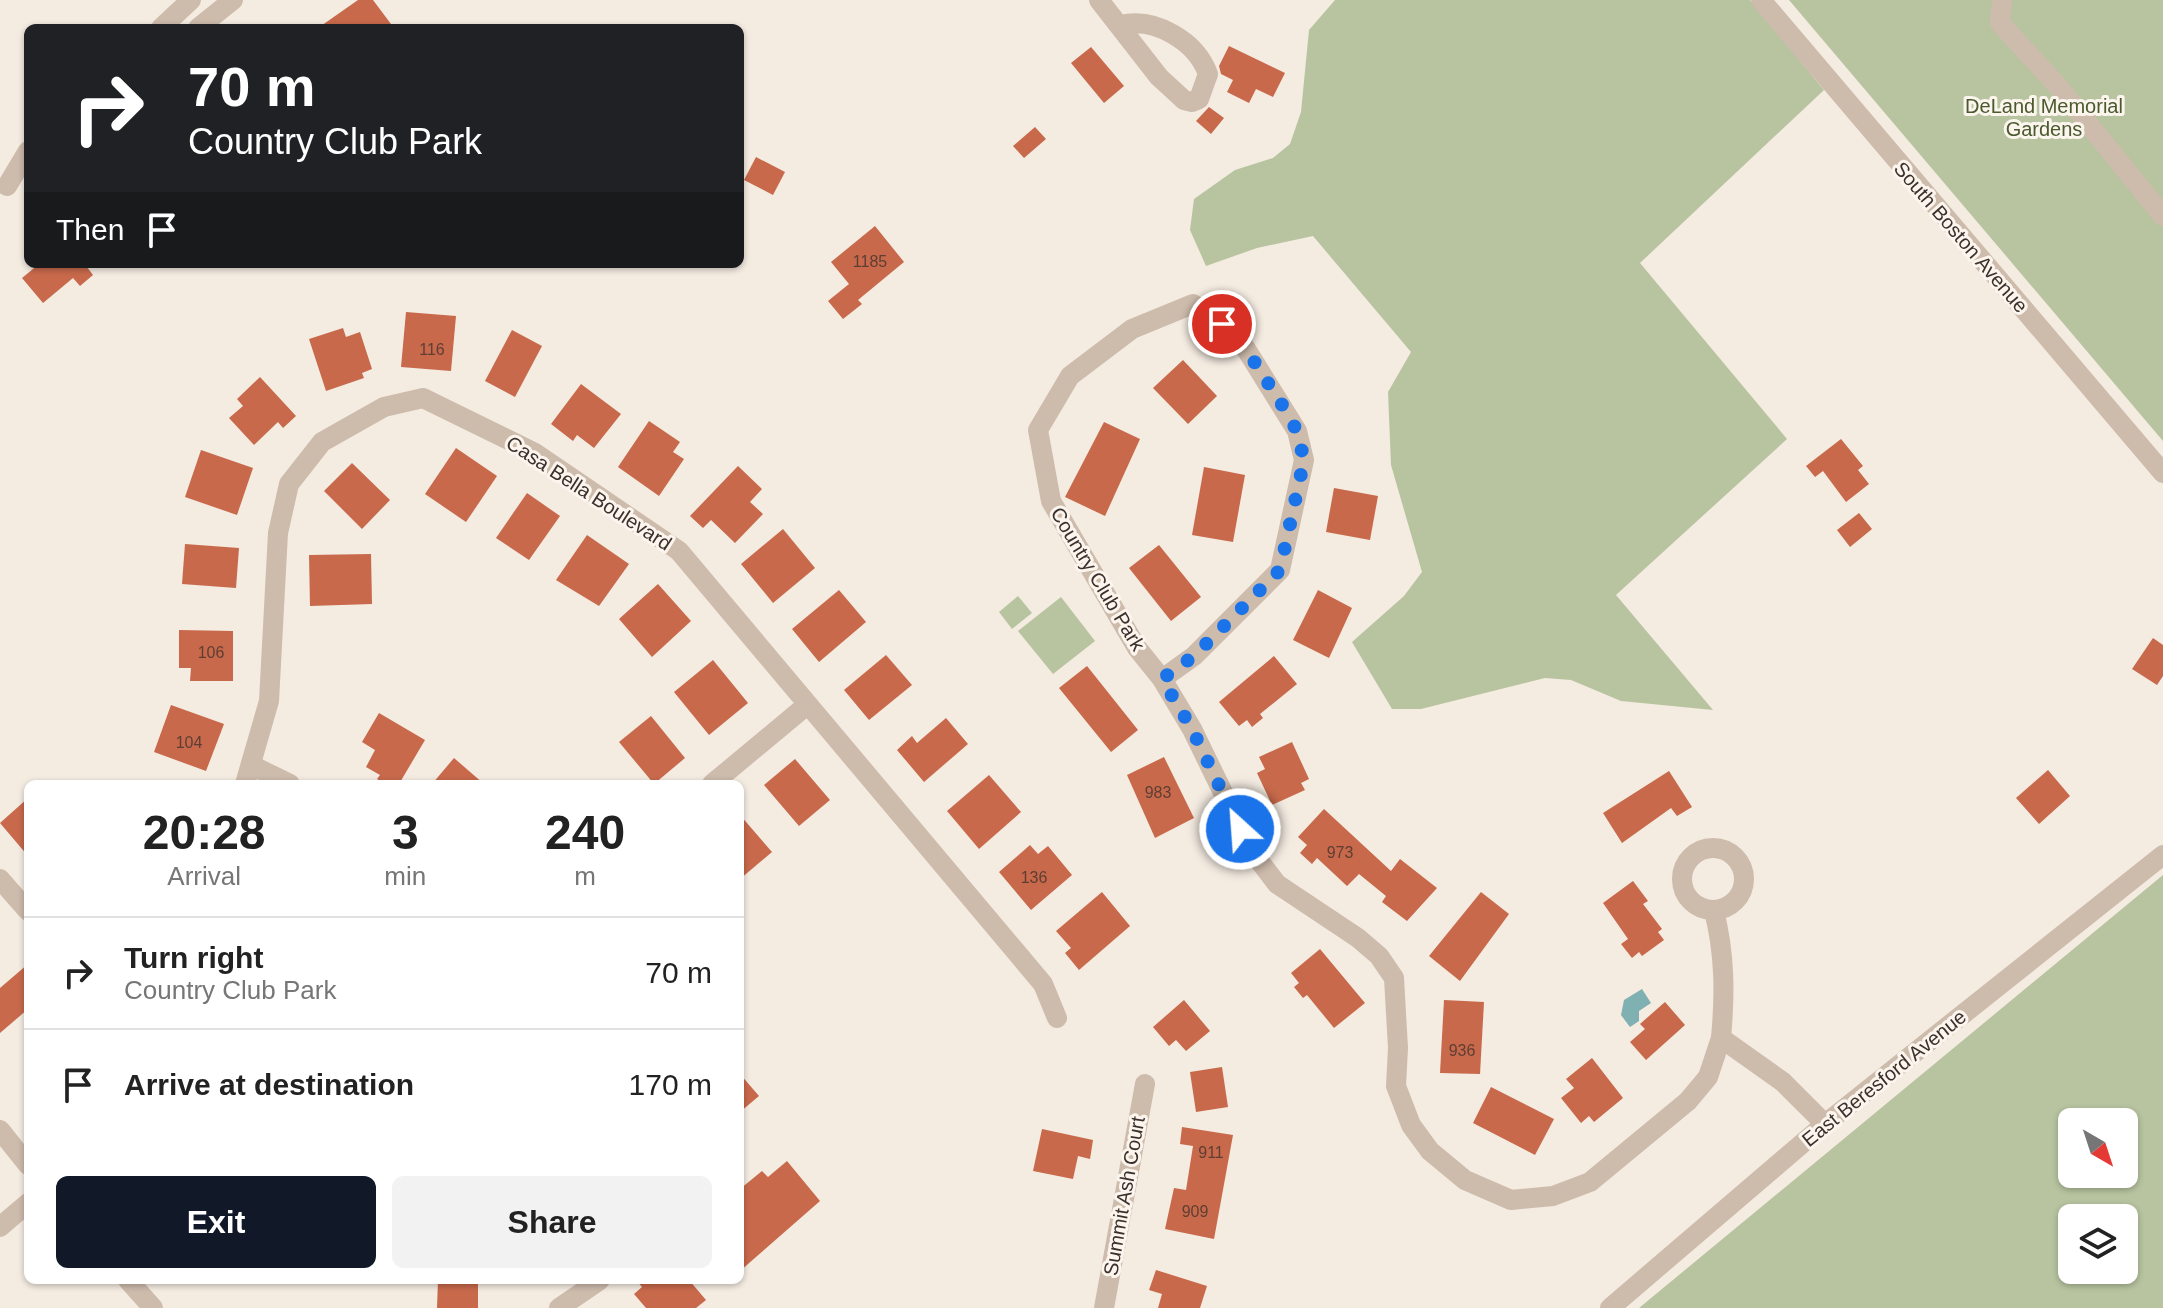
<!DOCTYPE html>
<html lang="en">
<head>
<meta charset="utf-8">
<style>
  :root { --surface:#fff; --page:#f2f2f2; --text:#222; --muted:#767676; --line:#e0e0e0; --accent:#111827 }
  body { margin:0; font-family:Arial,sans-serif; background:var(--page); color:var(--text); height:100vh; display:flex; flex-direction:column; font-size:30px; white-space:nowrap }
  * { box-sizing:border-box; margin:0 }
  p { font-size:26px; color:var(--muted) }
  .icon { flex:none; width:44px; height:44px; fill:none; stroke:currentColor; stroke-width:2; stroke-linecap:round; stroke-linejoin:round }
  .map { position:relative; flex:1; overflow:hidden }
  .side { position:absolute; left:24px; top:780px; width:720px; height:504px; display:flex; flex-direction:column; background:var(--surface); border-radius:12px; box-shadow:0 2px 6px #0004 }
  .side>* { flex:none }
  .hud { position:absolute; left:24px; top:24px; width:720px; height:244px; border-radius:12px; box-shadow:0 2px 6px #0004; background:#202124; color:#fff; overflow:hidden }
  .needle { width:52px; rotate:141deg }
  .fabs { position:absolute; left:2058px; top:1108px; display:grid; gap:16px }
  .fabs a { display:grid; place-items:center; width:80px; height:80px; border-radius:12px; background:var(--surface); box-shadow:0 2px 6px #0004; font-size:40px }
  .pin { position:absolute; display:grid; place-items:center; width:68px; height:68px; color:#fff; margin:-34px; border:4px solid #fff; border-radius:50%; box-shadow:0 2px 8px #0007 }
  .me { position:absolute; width:88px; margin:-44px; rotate:334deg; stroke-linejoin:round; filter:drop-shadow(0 0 6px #0008) }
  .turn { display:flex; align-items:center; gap:28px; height:168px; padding:0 32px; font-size:36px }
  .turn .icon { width:104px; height:104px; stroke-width:2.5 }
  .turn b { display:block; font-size:56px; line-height:68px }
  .then { display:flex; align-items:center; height:76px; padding:0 32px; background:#0003; gap:16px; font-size:30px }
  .eta { display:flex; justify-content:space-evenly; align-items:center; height:136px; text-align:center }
  .eta b { font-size:48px; font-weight:600; line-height:56px }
  .primary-button { display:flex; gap:16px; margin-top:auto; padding:16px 32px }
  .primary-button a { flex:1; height:92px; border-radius:12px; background:var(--accent); color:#fff; font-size:32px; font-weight:600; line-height:92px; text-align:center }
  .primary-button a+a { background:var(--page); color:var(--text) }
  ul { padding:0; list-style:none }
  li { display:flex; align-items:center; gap:24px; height:112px; padding:0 32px; border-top:2px solid var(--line) }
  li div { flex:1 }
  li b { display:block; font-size:30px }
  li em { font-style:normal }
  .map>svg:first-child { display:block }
  .green { fill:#b8c4a0; fill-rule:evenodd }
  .water { fill:#7fb0b2 }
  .building { fill:#c8694b }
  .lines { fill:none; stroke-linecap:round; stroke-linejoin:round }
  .minor { stroke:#cdbbac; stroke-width:20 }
  .route { stroke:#1a73e8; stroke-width:14; stroke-dasharray:0 25.2 }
  .labels { text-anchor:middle; stroke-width:6; stroke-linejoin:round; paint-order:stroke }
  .number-label { font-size:16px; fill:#5e3e33 }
  .park-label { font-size:20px; fill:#4a5a2e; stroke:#fbf5ee }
  .street-label { font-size:20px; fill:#3b302b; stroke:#fbf5ee }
</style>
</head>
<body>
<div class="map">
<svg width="2163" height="1308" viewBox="0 0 2163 1308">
  <rect width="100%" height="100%" fill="#f4ebe1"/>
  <g class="green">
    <polygon points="1335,0 1750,0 1824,90 1640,263 1787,439 1616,595 1713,710 1621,701 1571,680 1545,678 1421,709 1392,709 1352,642 1404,596 1422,572 1391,465 1388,392 1411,352 1313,236 1257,248 1206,266 1190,230 1194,199 1235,170 1273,158 1290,144 1301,112 1309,30"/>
    <polygon points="1789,0 2163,0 2163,441"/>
    <polygon points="1018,596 1032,613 1012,629 999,612"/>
    <polygon points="1061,597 1095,641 1053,674 1018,631"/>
    <path d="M2163,875V1308H1639ZM2124,1122V1174H2072V1122ZM2124,1218V1270H2072V1218Z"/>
  </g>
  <polygon class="water" points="1642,989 1651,1003 1639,1011 1639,1021 1630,1027 1621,1015 1624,1000"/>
  <g class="building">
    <polygon points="358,0 373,0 394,28 318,28"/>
    <polygon points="1229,46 1285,73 1273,97 1256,89 1249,103 1227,92 1233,80 1221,74 1219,66"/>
    <polygon points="1091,47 1124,86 1104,103 1071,63"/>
    <polygon points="1209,107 1224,118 1211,134 1196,121"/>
    <polygon points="1035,127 1046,139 1024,158 1013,146"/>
    <polygon points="756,157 785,172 773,195 744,180"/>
    <polygon points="875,226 904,262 858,300 862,304 843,319 828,301 849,284 831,262"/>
    <polygon points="39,264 91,264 87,267 93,275 80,286 73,278 43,303 22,278"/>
    <polygon points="406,312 456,316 451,371 401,367"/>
    <polygon points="343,328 346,337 360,332 372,369 362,373 364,378 326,391 309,339"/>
    <polygon points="512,330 542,346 515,397 485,381"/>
    <polygon points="1183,360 1217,396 1188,424 1153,388"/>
    <polygon points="260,377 296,416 283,428 278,422 254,445 229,418 243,406 237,399"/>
    <polygon points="581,384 621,414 594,448 577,435 573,441 551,424"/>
    <polygon points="649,421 680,442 673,452 684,459 659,496 618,467"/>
    <polygon points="1104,422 1140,439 1105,516 1065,497"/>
    <polygon points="1841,439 1863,466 1858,470 1869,484 1846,502 1823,471 1815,477 1806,466"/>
    <polygon points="456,448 497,476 466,522 425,494"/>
    <polygon points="201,450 253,468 237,515 185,497"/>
    <polygon points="352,463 390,500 362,529 324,491"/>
    <polygon points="738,466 762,489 750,502 763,514 735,543 711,520 703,528 690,516"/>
    <polygon points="1204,467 1245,475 1233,542 1192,535"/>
    <polygon points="1334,488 1378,496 1370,540 1326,532"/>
    <polygon points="527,493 560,516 529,560 496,538"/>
    <polygon points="1859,513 1872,529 1850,547 1837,530"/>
    <polygon points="783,529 815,568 773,603 741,564"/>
    <polygon points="587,535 629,564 599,606 556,580"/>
    <polygon points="185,544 239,548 236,588 182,584"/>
    <polygon points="1159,545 1201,597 1171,621 1129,568"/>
    <polygon points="371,554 372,604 310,606 309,555"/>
    <polygon points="658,584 691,621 652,657 619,619"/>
    <polygon points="839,590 866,622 819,662 792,629"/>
    <polygon points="1318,590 1352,608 1329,658 1293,640"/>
    <polygon points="179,630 233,631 233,681 190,681 191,668 179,668"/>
    <polygon points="2153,638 2163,645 2163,676 2157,685 2132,669"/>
    <polygon points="886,655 912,685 869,720 844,690"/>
    <polygon points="1274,656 1297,684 1260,714 1263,718 1252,727 1247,720 1239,726 1219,702"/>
    <polygon points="713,660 748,703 709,735 674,692"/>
    <polygon points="1087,666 1138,730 1111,752 1059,688"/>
    <polygon points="171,705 224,724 206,771 154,752"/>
    <polygon points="379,713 425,740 399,784 385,784 377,779 380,775 366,767 375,750 362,742"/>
    <polygon points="651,716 685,758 654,784 619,742"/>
    <polygon points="946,718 968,744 924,782 897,750 912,736 917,743"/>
    <polygon points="1292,742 1309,779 1301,783 1305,790 1272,805 1257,773 1265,769 1259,757"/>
    <polygon points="1164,757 1194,818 1155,838 1127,775"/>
    <polygon points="454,758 484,784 432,784"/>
    <polygon points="795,759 830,800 799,826 764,785"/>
    <polygon points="2048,770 2070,796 2039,824 2016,798"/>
    <polygon points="1669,771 1692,807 1677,816 1671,808 1622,843 1603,813"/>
    <polygon points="989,775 1021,812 979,849 947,811"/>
    <polygon points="28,798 28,856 0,823"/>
    <polygon points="1324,809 1391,871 1400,859 1437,888 1407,921 1382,902 1386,896 1359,874 1347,886 1317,858 1312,864 1300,853 1307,845 1298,837"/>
    <polygon points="740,815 772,852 740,879"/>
    <polygon points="1030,845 1038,854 1048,846 1072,875 1031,910 999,872"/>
    <polygon points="1633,881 1648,901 1643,904 1662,929 1658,932 1664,940 1642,956 1639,952 1632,958 1621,944 1628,939 1603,903"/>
    <polygon points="1102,892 1130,926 1079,970 1065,953 1071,948 1056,931"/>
    <polygon points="1481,892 1509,914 1460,981 1429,956"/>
    <polygon points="1320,949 1365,1003 1334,1028 1307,995 1303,998 1294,987 1299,983 1291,973"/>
    <polygon points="28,964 28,1009 0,1033 0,988"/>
    <polygon points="1184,1000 1210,1031 1186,1051 1176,1040 1169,1046 1153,1027"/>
    <polygon points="1444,1000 1484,1002 1480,1074 1440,1073"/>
    <polygon points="1665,1002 1685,1025 1646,1060 1630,1042 1645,1029 1640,1024"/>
    <polygon points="1592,1058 1623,1098 1594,1122 1589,1116 1581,1123 1561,1098 1574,1088 1566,1079"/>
    <polygon points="1222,1067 1228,1107 1196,1112 1190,1072"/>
    <polygon points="740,1074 759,1096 740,1112"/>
    <polygon points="1491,1087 1554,1119 1535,1155 1473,1123"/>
    <polygon points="1182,1127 1233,1135 1214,1239 1165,1229 1174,1188 1186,1190 1193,1146 1180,1144"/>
    <polygon points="1042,1129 1093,1140 1090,1159 1078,1156 1073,1179 1033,1171"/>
    <polygon points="787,1161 820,1201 740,1271 740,1189 762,1171 768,1177"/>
    <polygon points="1156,1270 1207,1286 1200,1308 1158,1308 1162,1294 1149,1290"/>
    <polygon points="438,1280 478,1280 478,1308 437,1308"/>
    <polygon points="636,1280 689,1280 706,1300 696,1308 646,1308 634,1294 642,1287"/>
  </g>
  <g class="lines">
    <g class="minor">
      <path d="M1099,0L1159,77L1184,100L1192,102L1199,99L1208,74C1196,41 1155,17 1121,25"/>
      <polyline points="1761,0 2163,473"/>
      <polyline points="2002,0 2000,23 2056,84 2163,216"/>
      <polyline points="161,28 191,0"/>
      <polyline points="198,28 233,0"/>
      <polyline points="7,186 28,151"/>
      <polyline points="1162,679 1194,656 1280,570 1304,460 1297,431 1246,349 1222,324 1193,304 1132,329 1070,376 1038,430 1051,501 1137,648 1162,679 1192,729 1251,850 1277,884 1358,938 1379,956 1394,978 1398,1048 1396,1086 1411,1125 1430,1151 1465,1180 1511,1200 1553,1196 1590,1182 1688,1101 1708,1077 1721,1038"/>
      <polyline points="251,765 290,784"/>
      <polyline points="245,784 269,701 278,533 289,484 322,442 384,407 423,398 535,453 679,551 1043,984 1057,1018"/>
      <polyline points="712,784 807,705"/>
      <circle cx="1713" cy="879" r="31"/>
      <polyline points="0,879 28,911"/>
      <path d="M1714,911C1725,954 1725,994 1721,1038L1783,1082L1825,1124"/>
      <polyline points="0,1130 28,1165"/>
      <polyline points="0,1227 28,1203"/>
      <polyline points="128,1280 153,1308"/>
      <polyline points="559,1308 600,1280"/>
      <polyline points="1104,1308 1145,1084"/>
      <polyline points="1610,1308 1825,1124 2163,855"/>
    </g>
  </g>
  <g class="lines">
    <polyline class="route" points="1222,324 1246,349 1281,403 1297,431 1304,460 1280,570 1194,656 1162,679 1192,729 1240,829"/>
  </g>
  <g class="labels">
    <g class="number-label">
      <text x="870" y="267">1185</text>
      <text x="432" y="355">116</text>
      <text x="211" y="658">106</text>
      <text x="189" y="748">104</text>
      <text x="1158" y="798">983</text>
      <text x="1340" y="858">973</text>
      <text x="1034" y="883">136</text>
      <text x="1462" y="1056">936</text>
      <text x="1211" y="1158">911</text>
      <text x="1195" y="1217">909</text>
    </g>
    <g class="park-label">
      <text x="2044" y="113">DeLand Memorial<tspan x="2044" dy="23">Gardens</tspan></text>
    </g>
    <g class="street-label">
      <text transform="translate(1961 237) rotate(49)" y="7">South Boston Avenue</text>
      <text transform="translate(589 493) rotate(33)" y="7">Casa Bella Boulevard</text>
      <text transform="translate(1098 579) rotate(59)" y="7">Country Club Park</text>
      <text transform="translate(1884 1078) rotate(-39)" y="7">East Beresford Avenue</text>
      <text transform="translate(1124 1196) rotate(-80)" y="7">Summit Ash Court</text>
    </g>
  </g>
</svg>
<div class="fabs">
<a><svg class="needle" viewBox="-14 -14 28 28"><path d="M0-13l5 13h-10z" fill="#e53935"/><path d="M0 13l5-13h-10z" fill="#767676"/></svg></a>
<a><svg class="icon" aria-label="layers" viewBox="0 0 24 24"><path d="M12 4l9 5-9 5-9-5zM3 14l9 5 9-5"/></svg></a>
</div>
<div class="pin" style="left:1222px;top:324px;background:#d93025"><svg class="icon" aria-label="arrive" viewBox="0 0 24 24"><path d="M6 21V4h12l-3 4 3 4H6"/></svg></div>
<svg class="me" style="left:1240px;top:829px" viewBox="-20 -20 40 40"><circle r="17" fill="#1a73e8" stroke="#fff" stroke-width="3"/><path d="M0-11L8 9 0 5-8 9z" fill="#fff"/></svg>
<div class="hud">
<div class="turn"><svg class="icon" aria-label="right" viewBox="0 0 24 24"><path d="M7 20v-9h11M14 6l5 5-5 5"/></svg><div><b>70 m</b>Country Club Park</div></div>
<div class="then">Then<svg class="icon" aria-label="arrive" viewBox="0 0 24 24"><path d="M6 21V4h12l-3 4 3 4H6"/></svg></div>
</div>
<section class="side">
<div class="eta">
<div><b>20:28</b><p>Arrival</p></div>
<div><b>3</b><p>min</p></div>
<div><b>240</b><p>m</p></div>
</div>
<ul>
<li><svg class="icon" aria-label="right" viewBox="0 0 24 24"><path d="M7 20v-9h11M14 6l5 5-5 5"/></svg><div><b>Turn right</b><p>Country Club Park</p></div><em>70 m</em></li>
<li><svg class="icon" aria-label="arrive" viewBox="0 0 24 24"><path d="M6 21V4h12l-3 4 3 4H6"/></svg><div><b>Arrive at destination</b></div><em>170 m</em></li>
</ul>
<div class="primary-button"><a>Exit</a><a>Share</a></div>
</section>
</div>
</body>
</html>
